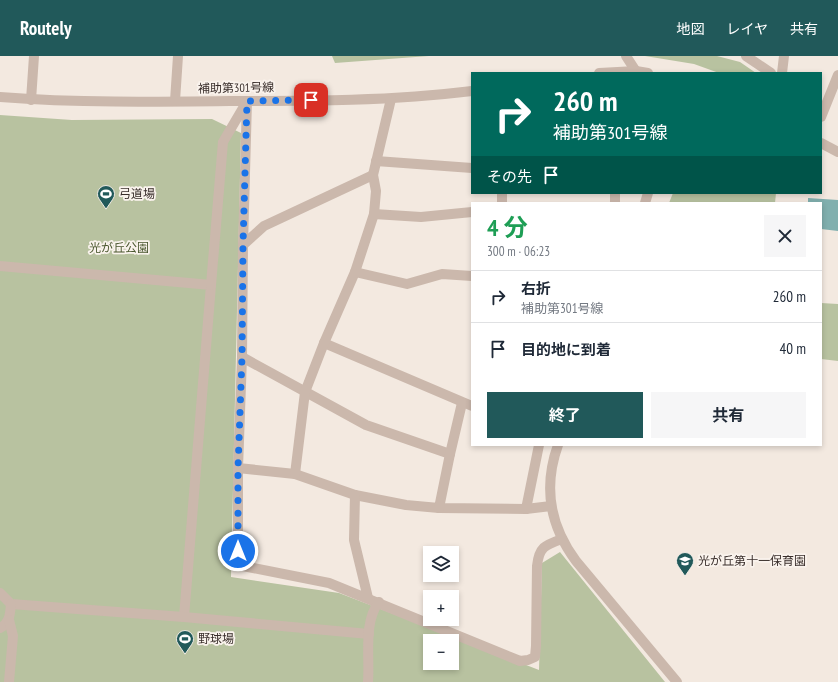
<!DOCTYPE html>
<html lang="ja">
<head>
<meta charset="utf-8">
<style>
  :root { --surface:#fff; --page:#f6f6f7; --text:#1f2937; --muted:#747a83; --line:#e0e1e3; --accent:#21595a }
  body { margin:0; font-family:"PT Sans Narrow","Noto Sans JP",sans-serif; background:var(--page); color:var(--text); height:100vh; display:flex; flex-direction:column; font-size:15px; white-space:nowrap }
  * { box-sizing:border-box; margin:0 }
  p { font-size:13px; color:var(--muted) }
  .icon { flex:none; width:22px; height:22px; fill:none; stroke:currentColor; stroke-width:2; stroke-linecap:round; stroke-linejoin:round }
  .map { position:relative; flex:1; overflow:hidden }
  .panel { position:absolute; left:471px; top:146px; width:351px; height:244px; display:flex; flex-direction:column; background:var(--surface); border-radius:0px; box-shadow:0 2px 6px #0003 }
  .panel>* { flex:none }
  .top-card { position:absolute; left:471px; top:16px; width:351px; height:122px; border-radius:0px; box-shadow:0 2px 6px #0003; background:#00695c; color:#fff; overflow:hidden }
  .tools { position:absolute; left:423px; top:490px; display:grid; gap:8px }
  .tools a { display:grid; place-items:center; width:36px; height:36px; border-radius:0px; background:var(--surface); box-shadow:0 2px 6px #0003; font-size:20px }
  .pin { position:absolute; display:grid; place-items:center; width:34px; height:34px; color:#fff; margin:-17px; border-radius:8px; box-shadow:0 2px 6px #0006 }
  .me { position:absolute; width:44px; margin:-22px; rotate:0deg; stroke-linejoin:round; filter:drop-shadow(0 0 3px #0008) }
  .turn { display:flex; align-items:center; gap:14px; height:84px; padding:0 16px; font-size:18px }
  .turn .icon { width:52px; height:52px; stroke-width:2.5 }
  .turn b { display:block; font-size:28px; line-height:34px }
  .then { display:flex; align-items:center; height:38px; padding:0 16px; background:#0003; gap:8px; font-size:15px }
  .round { display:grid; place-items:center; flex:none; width:42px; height:42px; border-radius:0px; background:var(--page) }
  .summary { display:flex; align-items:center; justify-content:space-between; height:68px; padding:0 16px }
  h1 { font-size:24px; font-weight:700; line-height:30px; color:#1e9e55 }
  .action { display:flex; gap:8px; margin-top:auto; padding:8px 16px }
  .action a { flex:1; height:46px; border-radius:0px; background:var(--accent); color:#fff; font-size:16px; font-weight:700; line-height:46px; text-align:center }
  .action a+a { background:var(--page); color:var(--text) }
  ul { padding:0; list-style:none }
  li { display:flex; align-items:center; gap:12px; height:52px; padding:0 16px; border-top:1px solid var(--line) }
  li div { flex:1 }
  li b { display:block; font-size:15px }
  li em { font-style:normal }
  header { display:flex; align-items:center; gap:24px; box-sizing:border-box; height:56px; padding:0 20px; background:var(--accent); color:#fff }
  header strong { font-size:19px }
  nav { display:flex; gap:22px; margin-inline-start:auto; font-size:14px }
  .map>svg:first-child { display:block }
  .green { fill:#b8c2a0; fill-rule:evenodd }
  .water { fill:#80afae }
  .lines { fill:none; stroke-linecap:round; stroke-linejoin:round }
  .minor { stroke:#cbb8ac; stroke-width:10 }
  .route { stroke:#1a73e8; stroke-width:7; stroke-dasharray:0 12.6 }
  .labels { text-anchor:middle; stroke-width:3.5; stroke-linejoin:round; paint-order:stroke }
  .street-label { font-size:12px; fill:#392e2b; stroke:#faf3ed }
  .poi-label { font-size:12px; fill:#392e2b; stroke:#faf3ed; text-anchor:start }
  .park-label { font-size:12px; fill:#4a572f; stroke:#faf3ed }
</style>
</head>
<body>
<header>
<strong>Routely</strong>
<nav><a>地図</a><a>レイヤ</a><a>共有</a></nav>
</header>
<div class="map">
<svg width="838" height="626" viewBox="0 0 838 626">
  <rect width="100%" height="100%" fill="#f3e9e0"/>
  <g class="green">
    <polygon points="332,0 429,0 335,7"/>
    <polygon points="645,0 717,0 740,6 756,17 719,17 694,8"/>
    <path d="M0,59L72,64L212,63L241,77L231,521L339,537L539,614L542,507L560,496L665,626H0ZM430,585H452V607H430Z"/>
    <polygon points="673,137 776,137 775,147 669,147"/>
    <polygon points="821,247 838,248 838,305 821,303"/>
  </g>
  <polygon class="water" points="808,142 838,144 838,175 821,173 821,147 808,147"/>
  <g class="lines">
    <g class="minor">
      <polyline points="626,0 637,17"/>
      <polyline points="746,0 771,17"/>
      <polyline points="599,17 636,15 648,17"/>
      <polyline points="782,17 784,0"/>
      <path d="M0,41C77,47 153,46 230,45C311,45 392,45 472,35"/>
      <polyline points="31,44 34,0"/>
      <polyline points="175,45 178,0"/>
      <path d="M247,45L243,189L242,301L238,412V509L329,527L520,605L528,604L535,601L536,590L537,510C539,491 545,489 562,483"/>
      <polyline points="821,61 838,19"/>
      <polyline points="821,87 838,96"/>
      <polyline points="376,105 472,112"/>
      <polyline points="502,147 502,137"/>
      <polyline points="615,147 615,137"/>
      <polyline points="645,147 648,137"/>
      <polyline points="374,158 421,161 472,156"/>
      <polyline points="243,189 264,170 373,119"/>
      <polyline points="0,210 211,229 184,561"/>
      <polyline points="355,216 407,228 442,218 472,220"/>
      <polyline points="211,229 223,86 246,47"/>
      <polyline points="324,287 472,350"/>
      <polyline points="242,301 366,369 450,398"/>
      <path d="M558,389C543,431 550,470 576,505L677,626"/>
      <polyline points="238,412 295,418 355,439 406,449 439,452 526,453 551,450"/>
      <polyline points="295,418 305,336 324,287 355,216 374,158 376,135 373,119 391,43"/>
      <polyline points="355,439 354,484 368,542"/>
      <polyline points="439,452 450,398 462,347"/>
      <polyline points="526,453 539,389"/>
      <polyline points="0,537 11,548 184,561 369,578"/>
      <path d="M0,572C10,567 10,558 11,548"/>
      <polyline points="9,626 13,580 9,564"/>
      <path d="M368,626C370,601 363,566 379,546"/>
    </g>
  </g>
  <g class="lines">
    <polyline class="route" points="238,495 238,412 242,301 243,189 247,45 311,44"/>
  </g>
  <defs>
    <symbol id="stadium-pin" viewBox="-11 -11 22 30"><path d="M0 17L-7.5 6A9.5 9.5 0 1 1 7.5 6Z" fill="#21595a" stroke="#faf3ed"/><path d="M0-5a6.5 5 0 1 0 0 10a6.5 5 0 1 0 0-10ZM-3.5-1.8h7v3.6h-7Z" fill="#fff"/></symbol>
    <symbol id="school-pin" viewBox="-11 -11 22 30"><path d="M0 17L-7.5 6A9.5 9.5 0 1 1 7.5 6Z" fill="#21595a" stroke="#faf3ed"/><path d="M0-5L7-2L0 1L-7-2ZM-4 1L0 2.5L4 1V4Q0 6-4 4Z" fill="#fff"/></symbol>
  </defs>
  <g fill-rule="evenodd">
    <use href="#stadium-pin" x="96" y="128" width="20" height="27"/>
    <use href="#school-pin" x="675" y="495" width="20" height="27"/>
    <use href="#stadium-pin" x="175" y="573" width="20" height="27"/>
  </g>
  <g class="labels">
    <g class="street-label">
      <text transform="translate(236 32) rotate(-1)" y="4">補助第301号線</text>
    </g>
    <g class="poi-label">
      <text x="119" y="142">弓道場</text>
      <text x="698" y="509">光が丘第十一保育園</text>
      <text x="198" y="587">野球場</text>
    </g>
    <g class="park-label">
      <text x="119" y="196">光が丘公園</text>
    </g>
  </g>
</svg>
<div class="tools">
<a><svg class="icon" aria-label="layers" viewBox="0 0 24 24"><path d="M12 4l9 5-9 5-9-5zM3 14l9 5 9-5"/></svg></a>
<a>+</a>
<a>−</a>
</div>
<div class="pin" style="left:311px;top:44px;background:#d93025"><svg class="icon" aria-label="arrive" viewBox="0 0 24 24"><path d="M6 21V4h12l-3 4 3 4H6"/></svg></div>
<svg class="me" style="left:238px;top:495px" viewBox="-20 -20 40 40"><circle r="17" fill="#1a73e8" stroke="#fff" stroke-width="3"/><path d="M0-11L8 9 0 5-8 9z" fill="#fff"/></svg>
<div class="top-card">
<div class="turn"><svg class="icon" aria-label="right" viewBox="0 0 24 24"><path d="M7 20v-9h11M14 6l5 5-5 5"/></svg><div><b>260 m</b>補助第301号線</div></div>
<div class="then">その先<svg class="icon" aria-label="arrive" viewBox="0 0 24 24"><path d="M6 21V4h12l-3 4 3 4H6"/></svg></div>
</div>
<section class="panel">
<div class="summary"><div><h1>4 分</h1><p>300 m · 06:23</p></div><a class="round"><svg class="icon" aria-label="close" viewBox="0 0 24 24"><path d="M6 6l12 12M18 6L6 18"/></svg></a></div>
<ul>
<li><svg class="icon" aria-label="right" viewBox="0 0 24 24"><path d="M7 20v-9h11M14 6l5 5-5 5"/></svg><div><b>右折</b><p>補助第301号線</p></div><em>260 m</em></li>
<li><svg class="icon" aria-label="arrive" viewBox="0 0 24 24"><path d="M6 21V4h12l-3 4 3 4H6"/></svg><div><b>目的地に到着</b></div><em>40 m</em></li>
</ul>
<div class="action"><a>終了</a><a>共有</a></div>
</section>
</div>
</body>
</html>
